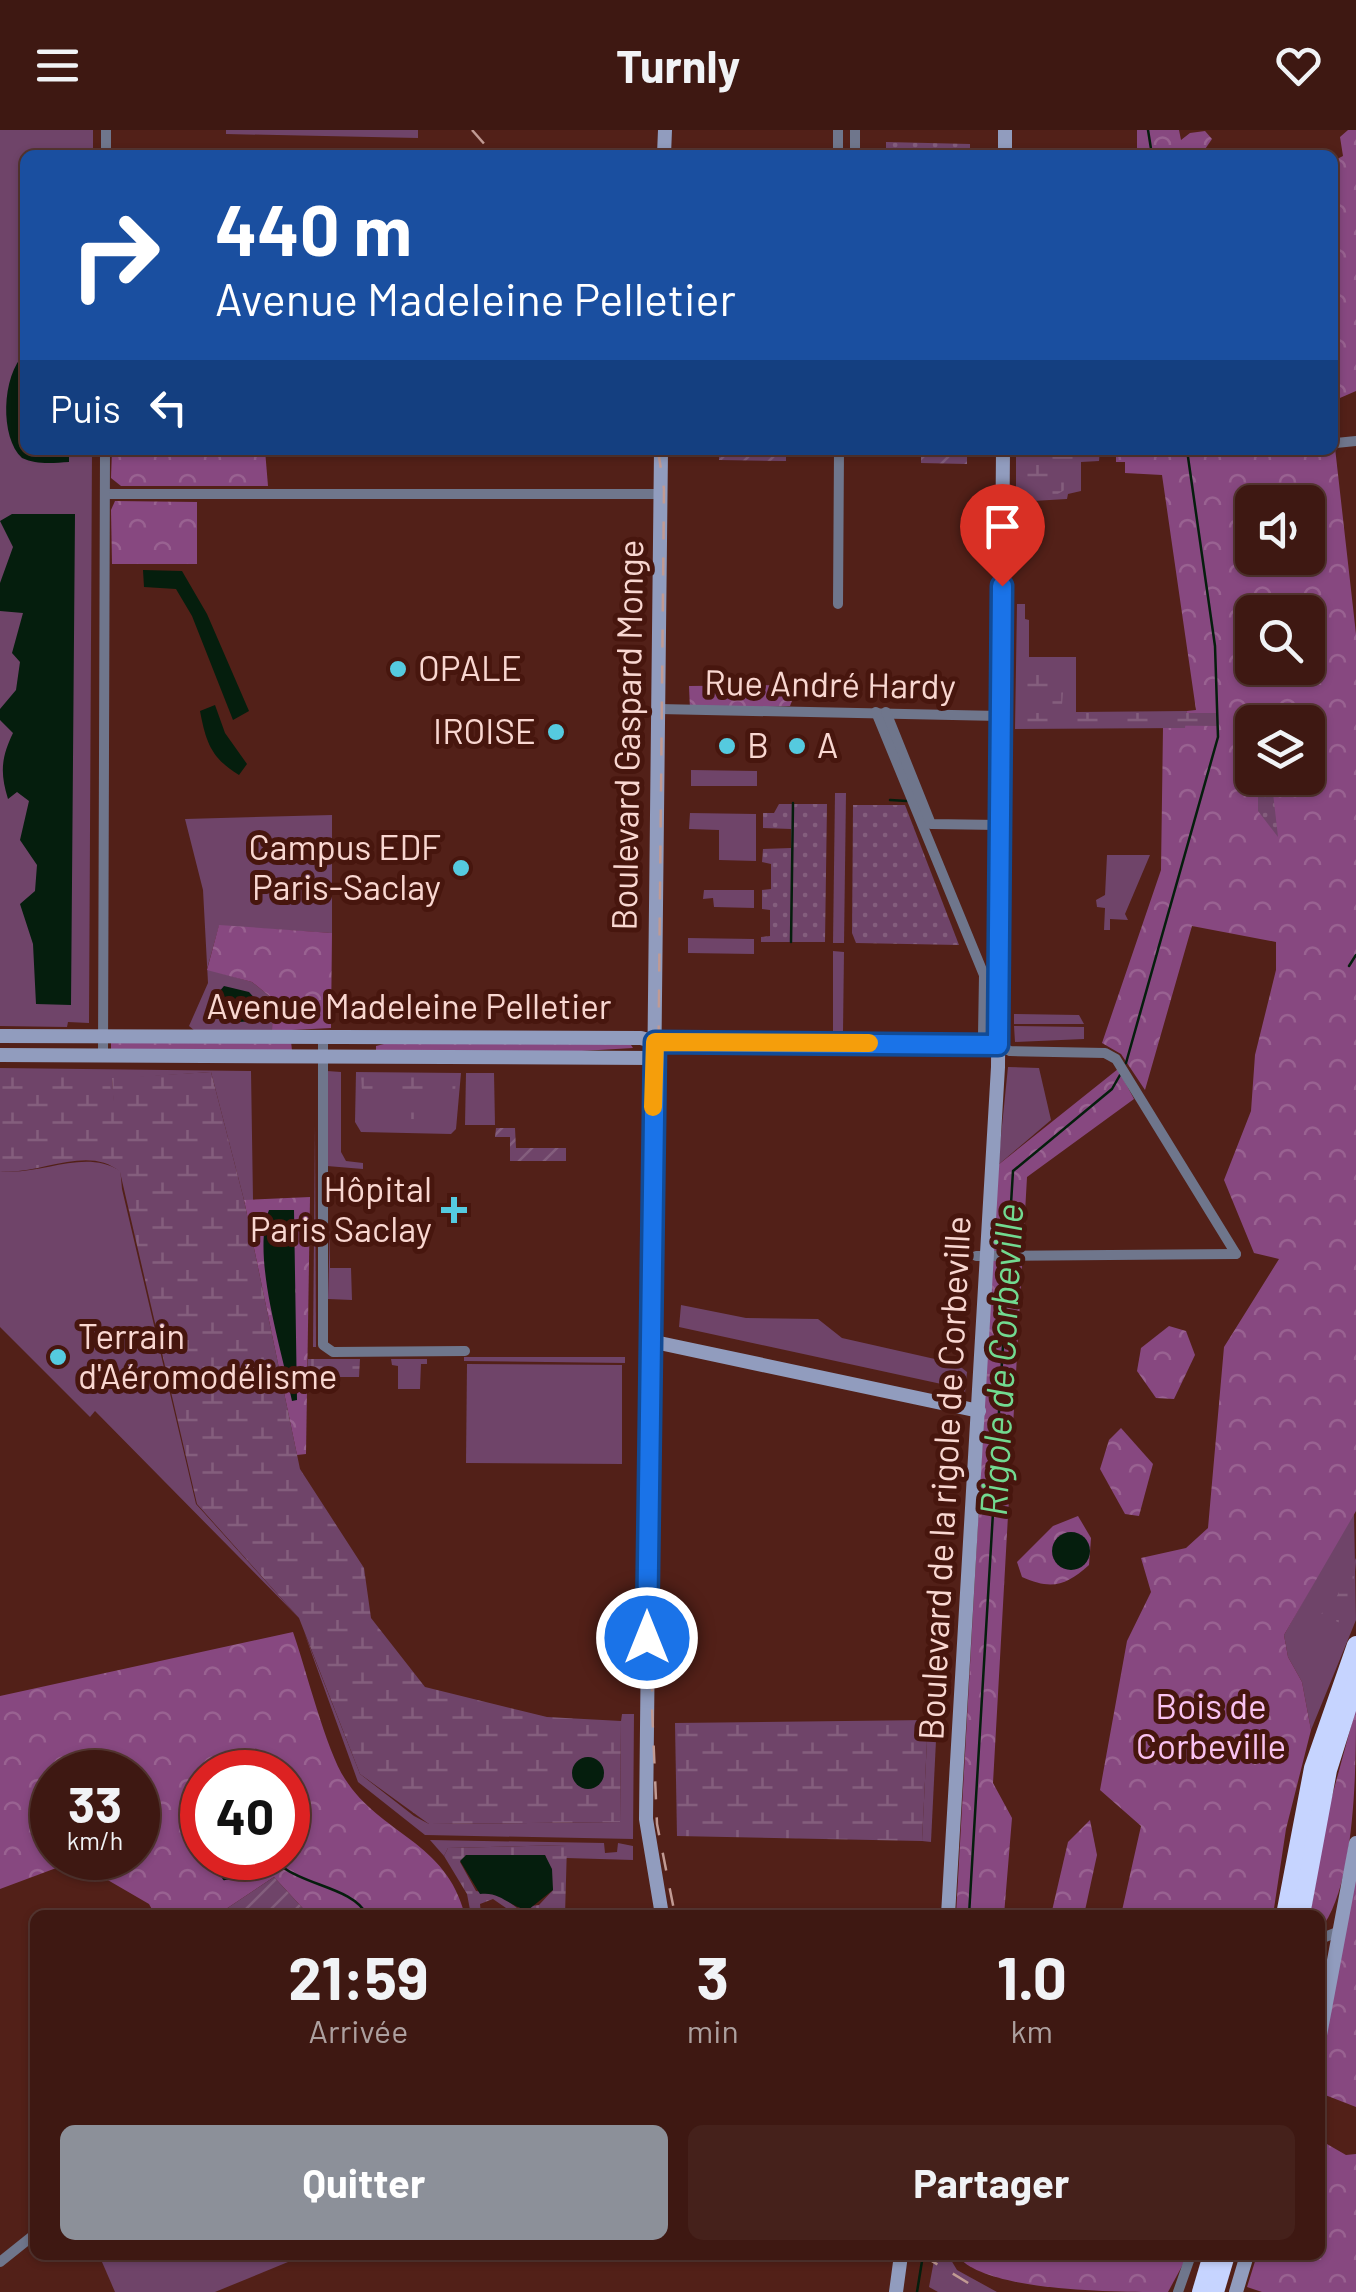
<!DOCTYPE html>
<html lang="fr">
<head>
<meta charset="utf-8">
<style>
  :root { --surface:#3e1812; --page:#45211b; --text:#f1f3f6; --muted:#ada09f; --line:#573732; --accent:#8c9099 }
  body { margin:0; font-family:Barlow,sans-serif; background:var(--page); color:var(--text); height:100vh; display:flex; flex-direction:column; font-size:38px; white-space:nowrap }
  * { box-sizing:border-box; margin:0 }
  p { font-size:32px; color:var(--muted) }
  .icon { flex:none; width:55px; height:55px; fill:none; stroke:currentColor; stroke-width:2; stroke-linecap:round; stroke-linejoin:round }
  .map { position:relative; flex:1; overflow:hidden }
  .drawer { position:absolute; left:30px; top:1780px; width:1295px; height:350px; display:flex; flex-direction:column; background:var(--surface); border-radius:15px; box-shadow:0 2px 8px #0004,0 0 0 2px var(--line) }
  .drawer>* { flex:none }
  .hud { position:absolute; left:20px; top:20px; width:1318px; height:305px; border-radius:15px; box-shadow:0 2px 8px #0004,0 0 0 2px var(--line); background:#1a4fa0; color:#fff; overflow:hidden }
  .controls { position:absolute; left:1235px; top:355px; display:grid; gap:20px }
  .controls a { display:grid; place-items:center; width:90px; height:90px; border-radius:15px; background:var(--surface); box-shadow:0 2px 8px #0004,0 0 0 2px var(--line); font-size:50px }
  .speed { position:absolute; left:30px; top:1620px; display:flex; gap:20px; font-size:50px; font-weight:700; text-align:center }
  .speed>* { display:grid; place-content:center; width:130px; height:130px; border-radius:50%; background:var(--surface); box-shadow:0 2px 8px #0004,0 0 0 2px var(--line); line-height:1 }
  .speed small { font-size:25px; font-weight:400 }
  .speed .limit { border:15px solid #d22; background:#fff; color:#111 }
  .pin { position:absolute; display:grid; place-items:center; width:85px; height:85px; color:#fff; margin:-102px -42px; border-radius:50% 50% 50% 0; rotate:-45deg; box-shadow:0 0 10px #0007 }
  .pin .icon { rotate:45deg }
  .me { position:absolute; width:110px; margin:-55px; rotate:0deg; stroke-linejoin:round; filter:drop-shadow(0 0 8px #0008) }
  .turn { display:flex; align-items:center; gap:35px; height:210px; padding:0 30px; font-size:45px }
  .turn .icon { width:130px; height:130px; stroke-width:2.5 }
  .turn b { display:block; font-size:70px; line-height:85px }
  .then { display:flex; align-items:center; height:95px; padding:0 30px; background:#0003; gap:20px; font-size:38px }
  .eta { display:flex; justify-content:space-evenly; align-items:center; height:170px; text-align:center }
  .eta b { font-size:60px; font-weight:700; line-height:70px }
  .action { display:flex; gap:20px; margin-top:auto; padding:20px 30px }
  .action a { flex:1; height:115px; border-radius:15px; background:var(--accent); color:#fff; font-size:40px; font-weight:700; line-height:115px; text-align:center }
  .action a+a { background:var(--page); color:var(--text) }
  header { display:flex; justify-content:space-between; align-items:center; height:130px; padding:0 30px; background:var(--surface); font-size:45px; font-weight:700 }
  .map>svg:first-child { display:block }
  .grass { fill:#6f4469 }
  .forest { fill:url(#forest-crowns); fill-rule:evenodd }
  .wetland { fill:url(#wetland-marsh); fill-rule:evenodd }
  .park { fill:url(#park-dots) }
  .garden { fill:url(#garden-furrows) }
  .water { fill:#051e0d }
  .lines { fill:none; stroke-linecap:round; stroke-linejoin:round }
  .stream { stroke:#051e0d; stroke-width:2.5 }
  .street { stroke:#6f768c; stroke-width:10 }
  .secondary { stroke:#919cbe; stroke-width:14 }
  .highway { stroke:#c6d4ff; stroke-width:18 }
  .rail { stroke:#c19a93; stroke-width:2.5; stroke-dasharray:18 18; stroke-linecap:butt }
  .route-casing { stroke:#114b97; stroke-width:25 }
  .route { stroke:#1a73e8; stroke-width:18 }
  .slow { stroke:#f59e0b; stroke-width:18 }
  .poi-dot { fill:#55cadf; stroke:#47160e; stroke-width:4 }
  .labels { text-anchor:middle; stroke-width:10; stroke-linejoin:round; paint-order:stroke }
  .poi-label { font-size:35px; fill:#f9d7d1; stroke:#47160e; text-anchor:start }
  .street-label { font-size:35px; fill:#f9d7d1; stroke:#47160e }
  .park-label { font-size:35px; fill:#f9c3f1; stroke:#47160e }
  .water-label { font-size:38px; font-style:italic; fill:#72da90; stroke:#47160e }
</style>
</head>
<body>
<header><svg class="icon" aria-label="menu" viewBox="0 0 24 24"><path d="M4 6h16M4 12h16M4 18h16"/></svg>Turnly<svg class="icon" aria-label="heart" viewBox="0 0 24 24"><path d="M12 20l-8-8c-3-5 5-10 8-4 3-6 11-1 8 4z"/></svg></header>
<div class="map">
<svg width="1356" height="2162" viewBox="0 0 1356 2162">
  <defs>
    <pattern id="forest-crowns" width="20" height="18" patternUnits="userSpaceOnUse" patternTransform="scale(2.5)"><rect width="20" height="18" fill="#874880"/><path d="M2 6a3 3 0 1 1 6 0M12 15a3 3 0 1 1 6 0" fill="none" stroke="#996291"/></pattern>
    <pattern id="wetland-marsh" width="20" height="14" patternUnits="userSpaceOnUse" patternTransform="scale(2.5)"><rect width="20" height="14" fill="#6f4469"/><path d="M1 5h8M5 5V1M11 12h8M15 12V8" fill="none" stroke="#845e7d"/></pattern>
    <pattern id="park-dots" width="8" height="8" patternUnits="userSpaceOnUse" patternTransform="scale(2.5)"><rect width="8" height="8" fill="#6f4469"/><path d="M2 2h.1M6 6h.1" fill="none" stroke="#845e7d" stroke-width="1.8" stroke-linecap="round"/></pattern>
    <pattern id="garden-furrows" width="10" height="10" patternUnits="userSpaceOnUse" patternTransform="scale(2.5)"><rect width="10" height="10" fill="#6f4469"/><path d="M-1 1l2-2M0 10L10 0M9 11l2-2" fill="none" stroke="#845e7d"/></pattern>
  </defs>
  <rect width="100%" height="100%" fill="#522018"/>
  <g class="grass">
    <polygon points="0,0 93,0 93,25 25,25 25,320 92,320 89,893 68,892 67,897 0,896"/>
    <polygon points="226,0 418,0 418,8 226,4"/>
    <polygon points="1016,320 1100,320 1099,331 1081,332 1081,361 1068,364 1067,369 1016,372"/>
    <polygon points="1017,474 1025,474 1025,489 1029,490 1029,527 1076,527 1076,582 1187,581 1186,598 1015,599"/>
    <polygon points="691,640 757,641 757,656 691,656"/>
    <polygon points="835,663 846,663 844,813 833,813"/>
    <polygon points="690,683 756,684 756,731 719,730 719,700 689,699"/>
    <polygon points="332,685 332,803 219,796 207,839 252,852 273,869 272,901 195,901 189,896 208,853 203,760 185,689"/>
    <polygon points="1107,725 1150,725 1125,784 1128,790 1110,789 1110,800 1104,800 1105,778 1097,777 1096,770 1105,765"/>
    <polygon points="704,760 754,760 754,778 714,777 713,768 703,769"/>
    <polygon points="688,808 754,809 754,824 688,823"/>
    <polygon points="833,821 844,822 843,901 833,901"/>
    <polygon points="1014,884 1079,885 1084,894 1014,894"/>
    <polygon points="1014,896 1084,897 1084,909 1015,912"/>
    <polygon points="1008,937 1039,938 1051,990 998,1035"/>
    <path d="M0,938L251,941L253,1070H244L211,942L112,949L122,1059L196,1374L299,1488L95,1281L90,1287L0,1197V1041C42,1046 84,1018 120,1041L0,944Z"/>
    <polygon points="327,941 341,942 341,1022 346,1031 363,1033 363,1039 327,1036"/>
    <polygon points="356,942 461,943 456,999 451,1004 361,1002 355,992"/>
    <polygon points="466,943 494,943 495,995 465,995"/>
    <polygon points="315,994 316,1217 313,1217"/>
    <polygon points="330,1095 330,1138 351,1138 352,1170 328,1169"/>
    <polygon points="681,1175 746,1188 818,1189 842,1208 957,1234 967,1242 964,1274 946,1255 679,1197"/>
    <polygon points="464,1227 625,1227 625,1233 464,1231"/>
    <polygon points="391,1229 427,1229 427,1234 421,1234 420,1259 398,1259 398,1236 392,1235"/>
    <polygon points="467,1234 622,1235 622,1334 466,1333"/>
    <polygon points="1354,1381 1356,1490 1311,1600 1302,1552 1288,1527 1284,1505"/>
    <polygon points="304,1502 360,1644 414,1686 429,1694 620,1692 621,1591 622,1584 634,1584 633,1709 425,1705 358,1652"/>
    <polygon points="928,1590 937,1590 931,1712 922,1711"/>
    <polygon points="430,1710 604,1713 605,1723 617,1722 618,1713 633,1716 633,1730 566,1728 566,1715 448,1718 444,1726"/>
    <polygon points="99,2125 305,2125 215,2162 115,2162"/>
    <polygon points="935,2125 948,2125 957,2140 997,2162 938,2162 929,2157"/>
  </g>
  <g class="forest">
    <polygon points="1137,0 1179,0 1181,10 1190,3 1205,1 1212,9 1201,25 1144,25 1137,22"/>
    <polygon points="1348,0 1356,0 1356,261 1333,271 1333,31 1343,26 1340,7"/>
    <path d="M1333,300L1356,504V1381L1284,1505L1288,1527L1302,1552L1311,1600L1286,1699L1273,1785H1121L1141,1696L1100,1660L1127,1511L1151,1462L1141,1428L1186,1418L1208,1398L1224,1217L1279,1129L1254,1123L1224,1050L1251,981L1255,925L1276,840V812L1192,796L1145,960L1121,924L1102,913L1161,740L1163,598H1185L1187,581L1196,580L1162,345L1125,343V332H1116V320H1332ZM1252,372H1308V428H1252ZM1252,482H1308V538H1252ZM1252,592H1308V648H1252Z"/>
    <polygon points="112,320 265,320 268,356 121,356 111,348"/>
    <polygon points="115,371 197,372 197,434 112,434 111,380"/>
    <polygon points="798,555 790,576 690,580 689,556"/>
    <polygon points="219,795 332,803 331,898 272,901 273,869 252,852 207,840"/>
    <polygon points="111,909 291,911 292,921 111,920"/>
    <polygon points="629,912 633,918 547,923 376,921 376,916 384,914"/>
    <polygon points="1118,939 1134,969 1027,1047 993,1653 1012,1688 1004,1785 956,1785 998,1035"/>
    <polygon points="310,1067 306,1324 297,1325 244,1070"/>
    <polygon points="1169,1196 1186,1201 1195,1225 1174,1269 1156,1268 1137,1241 1141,1218"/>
    <polygon points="1121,1298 1153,1334 1139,1386 1125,1384 1100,1339 1109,1310"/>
    <path d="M1078,1386L1091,1408L1089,1435C1066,1456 1051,1460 1022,1447L1017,1432L1053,1396Z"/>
    <path d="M293,1502C306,1539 326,1620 345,1649C381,1705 446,1711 465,1785H309L274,1747L217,1785H155L149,1774L75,1731L0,1759V1566ZM52,1642H138V1728H52ZM202,1642H288V1728H202Z"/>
    <path d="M1356,1578C1356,1636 1356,1756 1320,1800V1785H1310L1328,1681Z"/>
    <polygon points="1090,1690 1097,1725 1084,1785 1051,1785 1068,1712"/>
    <polygon points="1356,1738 1356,1977 1320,1963 1320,1936"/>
    <polygon points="1320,2010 1346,2025 1356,2024 1356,2162 1262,2162 1247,2157 1257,2125 1320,2125"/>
    <path d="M957,2125H1188L1168,2162C1116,2162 983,2162 957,2125Z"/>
  </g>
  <g class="wetland">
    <polygon points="1033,325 1074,325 1073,355 1056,365 1027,366 1024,328"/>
    <polygon points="1033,538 1064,549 1062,575 1024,573 1026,540"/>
    <polygon points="1019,583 1217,583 1217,596 1019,594"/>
    <path d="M211,942L244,1070L300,1339L364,1438L371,1488L425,1557L547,1587L621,1591L620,1692L429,1694L360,1644L299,1488L197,1374L120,1042C88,1014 39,1046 0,1041V943L109,948L114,981L112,948Z"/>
    <polygon points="361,947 456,947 455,963 362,961"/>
    <polygon points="364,977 454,978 454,990 365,988"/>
    <polygon points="308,1229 360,1229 359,1247 307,1247"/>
    <path d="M1356,1428C1356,1454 1345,1471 1348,1496L1320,1485L1334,1472Z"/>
    <polygon points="928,1590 922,1711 677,1706 675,1593"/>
    <path d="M567,1715L565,1785H516L493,1769L480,1774L481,1785H471L467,1764L444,1726L448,1718ZM520,1725H545L553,1760L539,1775L517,1778L500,1765L476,1761L460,1732Z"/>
  </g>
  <g class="park">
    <polygon points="886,12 970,14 970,25 886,25"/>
    <polygon points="1258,648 1267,648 1272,654 1278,707 1258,681"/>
    <polygon points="779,674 827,674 825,812 761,812 761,807 770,806 770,780 762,779 762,760 771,759 771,734 762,732 763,719 791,718 791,699 763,698 763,683 774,683"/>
    <polygon points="853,675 905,675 959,815 856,813 852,803"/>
  </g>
  <g class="garden">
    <polygon points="719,320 786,320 786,331 719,330"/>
    <polygon points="921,320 967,320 967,334 921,333"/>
    <polygon points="496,998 515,998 516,1018 566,1018 566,1031 510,1031 510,1007 495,1007"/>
    <polygon points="274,1747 309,1785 217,1785"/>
  </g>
  <g class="water">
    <path d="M25,223V320H69V332C53,333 37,335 22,328C0,308 1,246 25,223Z"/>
    <path d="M12,384H75L71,875L36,874L33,814L20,774L35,761L37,735L20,710L29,671L17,662L8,669C0,643 1,628 13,603L0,590V579L16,560L20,532L12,523L23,483L0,481V453L13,417L0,391Z"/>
    <polygon points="143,440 182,441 207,484 249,581 233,590 192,486 176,459 144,457"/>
    <path d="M215,575L225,603L247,634L239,645C211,628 206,612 200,581Z"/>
    <path d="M224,856L249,862L259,873L256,890C234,894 219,894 213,869Z"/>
    <path d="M269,1080H294L297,1270L292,1271C282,1220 251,1126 269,1080Z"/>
    <circle cx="1071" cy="1421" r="19"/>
    <circle cx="588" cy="1643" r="16"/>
    <path d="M466,1725H545L552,1739L553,1760L528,1780C509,1777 501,1761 480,1764L460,1731Z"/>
  </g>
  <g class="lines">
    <g class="stream">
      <polyline points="1148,0 1152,25"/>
      <polyline points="890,670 907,671"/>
      <polyline points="791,812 793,673"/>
      <polyline points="1349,836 1356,825"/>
      <polyline points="1126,933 1218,607 1215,516 1187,320"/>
      <polyline points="1008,1123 1013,1041 1112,959 1120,945"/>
      <path d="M212,1728L224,1749L284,1738C309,1756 354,1759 367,1785"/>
      <polyline points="969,1785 1008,1131"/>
      <polyline points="917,2162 923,2125"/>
    </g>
    <g class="street">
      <polyline points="106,25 106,0"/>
      <polyline points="838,25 838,0"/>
      <polyline points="855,25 855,0"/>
      <polyline points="1336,313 1356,311"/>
      <polyline points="105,364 661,364"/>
      <polyline points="838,474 839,320"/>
      <polyline points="659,579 1000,586"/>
      <polyline points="876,582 984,845 983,905"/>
      <polyline points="886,582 931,694 999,695"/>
      <polyline points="323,906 323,1215 333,1222 465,1221"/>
      <polyline points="998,915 1010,921 1105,923 1116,929 1236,1124"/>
      <polyline points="103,926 105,320"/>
      <polyline points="976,1126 1236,1124"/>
      <polyline points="1320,1809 1340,1801"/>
      <polyline points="0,2132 35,2104"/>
      <polyline points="1178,2162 1191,2125"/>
    </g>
    <g class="secondary">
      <polyline points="664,25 665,0"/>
      <polyline points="1005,25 1005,0"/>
      <polyline points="661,320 646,1689 662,1785"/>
      <polyline points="0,906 641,908 655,912 998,915"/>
      <polyline points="0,925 654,928"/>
      <polyline points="650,1211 979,1281"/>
      <polyline points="948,1785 998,937 1003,320"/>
      <polyline points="1320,1905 1356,1713"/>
      <polyline points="896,2162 901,2125"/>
      <polyline points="1236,2162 1247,2125"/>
    </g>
    <g class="highway">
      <polyline points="1285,1785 1313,1638 1356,1515"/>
      <polyline points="1301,1785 1328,1640 1356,1551"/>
      <polyline points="1201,2162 1212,2125"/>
      <polyline points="1215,2162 1226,2125"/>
    </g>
    <g class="rail">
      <polyline points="472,0 494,25"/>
      <polyline points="658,320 664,359 652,1577 657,1694 675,1785"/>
      <polyline points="922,2125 983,2162"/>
    </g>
  </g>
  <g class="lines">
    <defs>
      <polyline id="route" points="647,1508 655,912 998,915 1002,456"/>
    </defs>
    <use href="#route" class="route-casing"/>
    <use href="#route" class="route"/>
    <polyline class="slow" points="653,977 655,912 869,913"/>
  </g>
  <g class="poi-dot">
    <circle cx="398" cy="539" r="10"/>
    <circle cx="556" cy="602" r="10"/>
    <circle cx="727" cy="616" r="10"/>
    <circle cx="797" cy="616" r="10"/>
    <circle cx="461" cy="738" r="10"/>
    <path d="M449 1065h10v10h10v10h-10v10h-10v-10h-10v-10h10z"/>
    <circle cx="58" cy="1227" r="10"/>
  </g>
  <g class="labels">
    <g class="poi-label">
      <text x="418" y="551">OPALE</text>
      <text x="536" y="614" text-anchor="end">IROISE</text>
      <text x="747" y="628">B</text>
      <text x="817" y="628">A</text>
      <text x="441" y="730" text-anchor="end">Campus EDF<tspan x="441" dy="40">Paris-Saclay</tspan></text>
      <text x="432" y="1072" text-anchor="end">Hôpital<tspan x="432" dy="40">Paris Saclay</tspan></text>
      <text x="78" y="1219">Terrain<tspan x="78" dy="40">d'Aéromodélisme</tspan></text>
    </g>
    <g class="street-label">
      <text transform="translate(830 555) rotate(1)" y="12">Rue André Hardy</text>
      <text transform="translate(628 605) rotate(-89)" y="12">Boulevard Gaspard Monge</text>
      <text x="409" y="889">Avenue Madeleine Pelletier</text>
      <text transform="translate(945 1348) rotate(-87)" y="12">Boulevard de la rigole de Corbeville</text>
    </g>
    <g class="park-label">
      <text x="1211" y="1589">Bois de<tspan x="1211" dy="40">Corbeville</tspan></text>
    </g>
    <g class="water-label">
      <text transform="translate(1002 1230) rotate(-87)" y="13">Rigole de Corbeville</text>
    </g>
  </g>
</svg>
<div class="controls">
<a><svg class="icon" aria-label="sound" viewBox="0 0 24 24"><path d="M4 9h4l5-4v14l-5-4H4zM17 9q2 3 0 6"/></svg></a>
<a><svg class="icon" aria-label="search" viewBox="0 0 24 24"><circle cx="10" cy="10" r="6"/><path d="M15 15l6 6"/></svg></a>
<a><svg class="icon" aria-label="layers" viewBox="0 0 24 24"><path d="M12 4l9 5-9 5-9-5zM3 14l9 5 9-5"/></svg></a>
</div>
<div class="speed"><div>33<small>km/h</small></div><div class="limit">40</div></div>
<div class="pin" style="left:1002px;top:456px;background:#d93025"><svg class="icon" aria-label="arrive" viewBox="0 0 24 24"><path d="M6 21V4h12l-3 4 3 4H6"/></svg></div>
<svg class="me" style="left:647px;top:1508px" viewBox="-20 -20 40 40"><circle r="17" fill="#1a73e8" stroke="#fff" stroke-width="3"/><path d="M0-11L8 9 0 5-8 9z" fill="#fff"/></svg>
<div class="hud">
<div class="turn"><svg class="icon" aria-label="right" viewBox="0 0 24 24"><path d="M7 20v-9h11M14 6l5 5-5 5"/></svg><div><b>440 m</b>Avenue Madeleine Pelletier</div></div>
<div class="then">Puis<svg class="icon" aria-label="left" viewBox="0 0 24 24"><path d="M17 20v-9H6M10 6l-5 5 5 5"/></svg></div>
</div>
<section class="drawer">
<div class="eta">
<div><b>21:59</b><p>Arrivée</p></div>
<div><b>3</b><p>min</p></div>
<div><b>1.0</b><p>km</p></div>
</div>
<div class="action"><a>Quitter</a><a>Partager</a></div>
</section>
</div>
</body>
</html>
